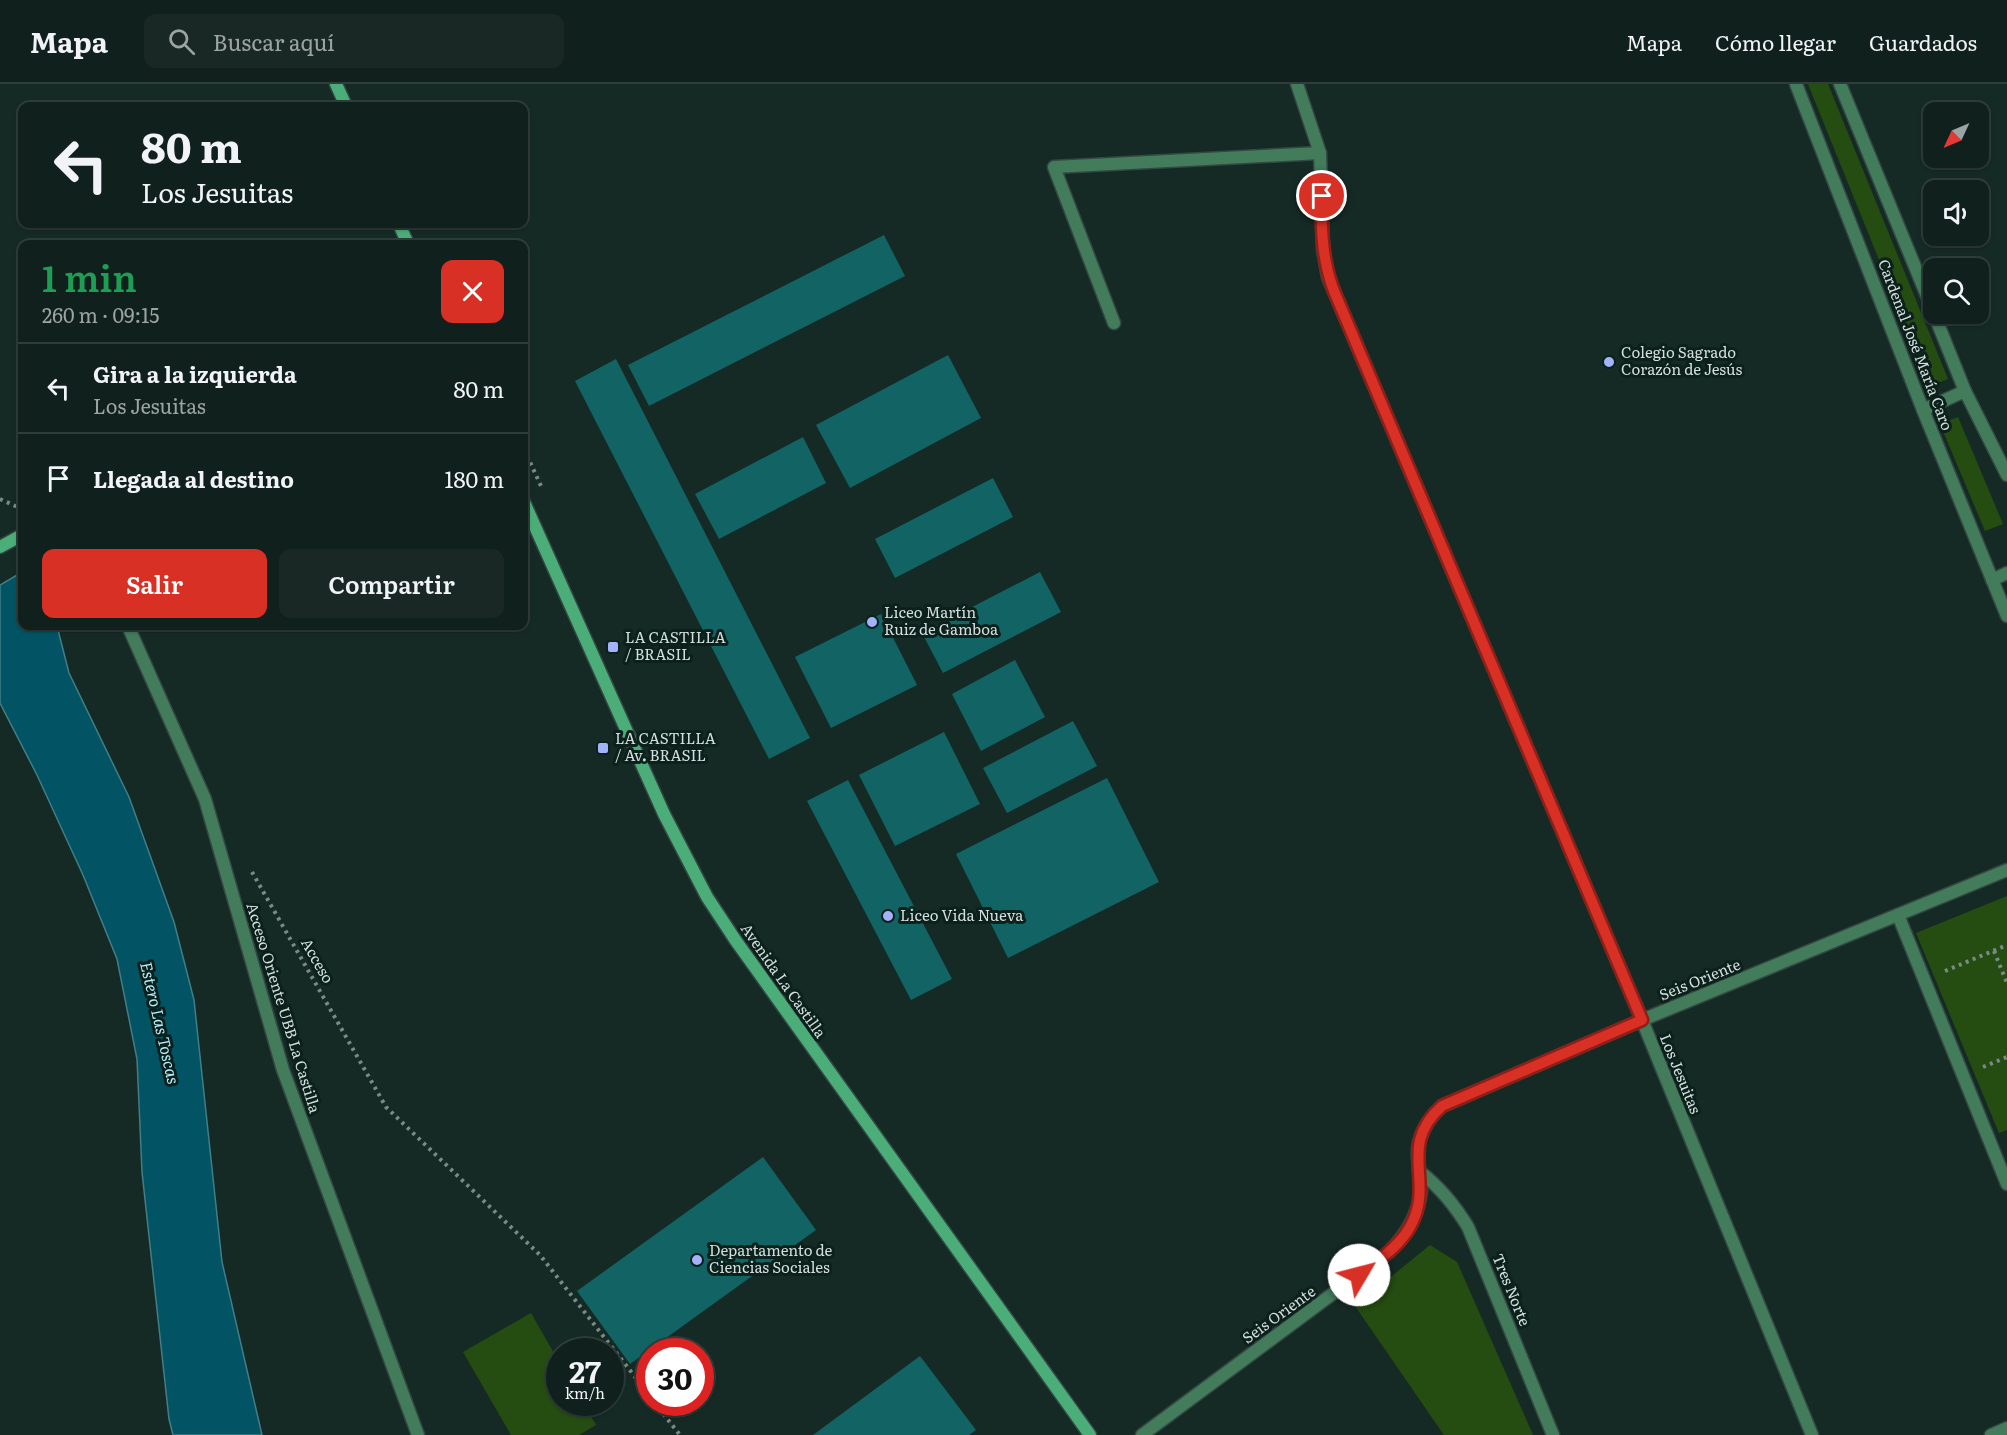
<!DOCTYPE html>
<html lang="es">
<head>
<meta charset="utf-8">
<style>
  :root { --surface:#10201c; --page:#192825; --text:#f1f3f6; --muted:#9ca3a3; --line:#303e3b; --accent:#d93025 }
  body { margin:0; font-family:Literata,serif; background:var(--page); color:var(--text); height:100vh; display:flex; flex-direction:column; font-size:22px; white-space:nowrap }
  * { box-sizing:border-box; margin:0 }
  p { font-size:20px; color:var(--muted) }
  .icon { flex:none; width:33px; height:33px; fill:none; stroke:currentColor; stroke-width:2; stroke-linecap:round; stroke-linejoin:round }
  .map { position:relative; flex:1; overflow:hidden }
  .sheet { position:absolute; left:18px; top:156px; width:510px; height:390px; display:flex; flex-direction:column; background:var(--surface); border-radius:12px; box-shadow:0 2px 4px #0004,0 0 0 2px var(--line) }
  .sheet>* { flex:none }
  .guide { position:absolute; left:18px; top:18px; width:510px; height:126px; border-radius:12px; box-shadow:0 2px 4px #0004,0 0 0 2px var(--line); background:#10201c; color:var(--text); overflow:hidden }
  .needle { width:39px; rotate:226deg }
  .buttons { position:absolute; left:1923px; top:18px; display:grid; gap:12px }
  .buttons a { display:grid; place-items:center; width:66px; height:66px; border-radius:12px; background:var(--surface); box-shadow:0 2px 4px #0004,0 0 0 2px var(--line); font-size:30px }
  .speed { position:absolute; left:546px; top:1254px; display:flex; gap:12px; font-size:30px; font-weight:700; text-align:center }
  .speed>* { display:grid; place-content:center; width:78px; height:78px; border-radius:50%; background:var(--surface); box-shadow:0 2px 4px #0004,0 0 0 2px var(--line); line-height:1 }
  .speed small { font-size:15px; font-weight:400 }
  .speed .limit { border:9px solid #d22; background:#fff; color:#111 }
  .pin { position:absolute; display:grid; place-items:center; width:51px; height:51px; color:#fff; margin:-26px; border:3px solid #fff; border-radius:50%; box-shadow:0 2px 6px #0007 }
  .me { position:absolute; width:66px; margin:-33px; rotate:53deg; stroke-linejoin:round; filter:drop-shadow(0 0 4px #0008) }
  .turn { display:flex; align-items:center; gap:21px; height:126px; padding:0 24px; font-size:27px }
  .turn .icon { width:78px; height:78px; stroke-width:2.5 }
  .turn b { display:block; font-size:42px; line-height:51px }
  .round { display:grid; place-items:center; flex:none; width:63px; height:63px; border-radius:12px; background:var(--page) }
  .overview { display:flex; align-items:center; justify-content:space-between; height:102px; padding:0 24px }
  h1 { font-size:36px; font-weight:600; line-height:45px; color:#1e9e55 }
  .cta { display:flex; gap:12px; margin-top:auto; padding:12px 24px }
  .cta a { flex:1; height:69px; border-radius:12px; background:var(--accent); color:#fff; font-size:24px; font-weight:600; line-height:69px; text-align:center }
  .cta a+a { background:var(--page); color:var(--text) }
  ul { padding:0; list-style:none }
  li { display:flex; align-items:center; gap:18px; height:90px; padding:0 24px; border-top:2px solid var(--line) }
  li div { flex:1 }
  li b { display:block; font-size:22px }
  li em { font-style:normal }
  header { display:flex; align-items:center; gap:36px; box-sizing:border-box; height:84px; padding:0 30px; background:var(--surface); border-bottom:2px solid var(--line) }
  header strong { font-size:28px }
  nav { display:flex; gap:33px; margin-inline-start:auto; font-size:21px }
  .search { width:420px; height:54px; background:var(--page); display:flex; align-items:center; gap:15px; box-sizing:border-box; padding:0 21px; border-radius:12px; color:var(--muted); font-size:22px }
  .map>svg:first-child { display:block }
  .green { fill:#254d11 }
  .water { fill:#025464; stroke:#417e88; stroke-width:1.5 }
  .building { fill:#116364 }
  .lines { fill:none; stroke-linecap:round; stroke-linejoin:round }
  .lane-casing { stroke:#344742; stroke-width:15 }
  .street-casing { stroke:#344742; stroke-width:15 }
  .secondary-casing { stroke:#344742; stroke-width:15 }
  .path { stroke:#7a8a86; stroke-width:4; stroke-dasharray:3 4.5; stroke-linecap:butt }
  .lane { stroke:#427c5b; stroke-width:12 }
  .street { stroke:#427c5b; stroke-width:12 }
  .secondary { stroke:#4bae78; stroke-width:12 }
  .route-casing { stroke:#8d1f18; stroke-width:15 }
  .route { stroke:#d93025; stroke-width:10 }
  .poi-dot { fill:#a4b2fc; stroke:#0c201c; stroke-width:2 }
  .labels { text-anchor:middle; stroke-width:6; stroke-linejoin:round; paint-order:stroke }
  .street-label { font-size:15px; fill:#d3dfdc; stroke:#0c201c }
  .poi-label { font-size:15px; fill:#d3dfdc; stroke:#0c201c; text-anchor:start }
  .water-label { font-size:16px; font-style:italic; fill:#b6eefd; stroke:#0c201c }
</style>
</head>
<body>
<header>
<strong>Mapa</strong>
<div class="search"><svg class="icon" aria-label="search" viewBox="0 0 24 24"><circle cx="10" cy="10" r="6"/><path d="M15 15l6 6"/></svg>Buscar aquí</div>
<nav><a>Mapa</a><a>Cómo llegar</a><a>Guardados</a></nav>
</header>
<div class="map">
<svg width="2007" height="1351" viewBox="0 0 2007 1351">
  <rect width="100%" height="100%" fill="#162a25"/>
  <g class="green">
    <polygon points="1808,0 1828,0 1948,295 1930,302"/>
    <polygon points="1958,333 2003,440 1985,447 1940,340"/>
    <polygon points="2007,812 2007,1046 1999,1049 1916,849"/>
    <polygon points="1430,1161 1457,1178 1533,1351 1444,1351 1355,1222"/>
    <polygon points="531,1229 559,1278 560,1318 583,1319 596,1341 579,1351 511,1351 463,1268"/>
  </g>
  <polygon class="water" points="22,488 22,542 57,542 69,589 129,713 174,838 194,916 222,1178 262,1351 173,1351 169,1335 142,1088 137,975 117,875 83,791 37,691 0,619 0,501"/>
  <g class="building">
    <polygon points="884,151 905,192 649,322 628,281"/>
    <polygon points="948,271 981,334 850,404 816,341"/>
    <polygon points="616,275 810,654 769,675 575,297"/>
    <polygon points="803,353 826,399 719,455 695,410"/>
    <polygon points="993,394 1013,433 895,494 875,455"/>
    <polygon points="1040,488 1061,528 943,589 922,549"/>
    <polygon points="881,530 917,601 831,644 795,573"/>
    <polygon points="1015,576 1045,633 981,667 952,610"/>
    <polygon points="1073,637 1097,682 1007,729 983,684"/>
    <polygon points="944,648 980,720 895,762 859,691"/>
    <polygon points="1107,694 1159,798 1008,874 956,770"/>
    <polygon points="848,696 952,895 911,916 807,717"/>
    <polygon points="763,1073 816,1146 630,1280 577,1207"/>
    <polygon points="920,1272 976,1346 969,1351 813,1351"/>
  </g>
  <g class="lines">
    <defs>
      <polyline id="lane" points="128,542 205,715 283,986 418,1351"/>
      <g id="street">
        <polyline points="1297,0 1320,69 1323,166 1328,193 1642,936 1812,1351"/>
        <polyline points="1796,0 1923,326 2007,532"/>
        <polyline points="1840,0 1934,229"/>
        <polyline points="1934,230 1965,307 2007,391"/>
        <polyline points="1114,239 1054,83 1320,69"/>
        <polyline points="1923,326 1965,307"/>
        <polyline points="1992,496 2007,489"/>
        <polyline points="1898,831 2007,1100"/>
        <path d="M1419,1087C1440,1103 1454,1120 1468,1143L1553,1351"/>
        <path d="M1142,1351L1389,1168C1406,1151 1418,1132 1421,1107C1421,1097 1419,1085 1418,1075C1416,1053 1427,1036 1442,1022L1642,936L2007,786"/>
        <polyline points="1991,1351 2007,1344"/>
      </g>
      <g id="secondary">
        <polyline points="336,0 346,22"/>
        <polyline points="399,140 408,160"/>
        <polyline points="524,418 664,730 707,813 736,857 1090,1351"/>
        <polyline points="0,463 22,451"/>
      </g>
    </defs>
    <use href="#lane" class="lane-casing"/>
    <use href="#street" class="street-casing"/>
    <use href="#secondary" class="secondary-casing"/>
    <g class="path">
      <polyline points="524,365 541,402"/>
      <polyline points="0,415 22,425"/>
      <polyline points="252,788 386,1023 540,1171 650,1312"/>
      <polyline points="1994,867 2007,899"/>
      <polyline points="1945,887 2007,861"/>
      <polyline points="1983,983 2007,973"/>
      <polyline points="654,1318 680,1351"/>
    </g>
    <use href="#lane" class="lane"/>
    <use href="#street" class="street"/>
    <use href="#secondary" class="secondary"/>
  </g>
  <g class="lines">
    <defs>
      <path id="route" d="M1322,112C1321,144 1322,176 1334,207L1642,936L1442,1022C1396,1063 1436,1097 1410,1143C1398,1164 1378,1176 1359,1191"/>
    </defs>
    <use href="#route" class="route-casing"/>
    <use href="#route" class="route"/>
  </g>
  <g class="poi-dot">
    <circle cx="1609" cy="278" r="6"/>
    <circle cx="872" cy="538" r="6"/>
    <rect x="607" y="557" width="12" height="12" rx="3"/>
    <rect x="597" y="658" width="12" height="12" rx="3"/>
    <circle cx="888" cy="832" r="6"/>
    <circle cx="697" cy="1176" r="6"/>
  </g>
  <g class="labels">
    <g class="street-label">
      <text transform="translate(1915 261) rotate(69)" y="5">Cardenal José María Caro</text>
      <text transform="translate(317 877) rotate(60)" y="5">Acceso</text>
      <text transform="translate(1700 896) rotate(-22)" y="5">Seis Oriente</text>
      <text transform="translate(783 897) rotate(55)" y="5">Avenida La Castilla</text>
      <text transform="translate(283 924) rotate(73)" y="5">Acceso Oriente UBB La Castilla</text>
      <text transform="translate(1680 990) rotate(68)" y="5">Los Jesuitas</text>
      <text transform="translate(1511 1206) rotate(68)" y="5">Tres Norte</text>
      <text transform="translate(1279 1231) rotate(-36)" y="5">Seis Oriente</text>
    </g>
    <g class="poi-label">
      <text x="1621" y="274">Colegio Sagrado<tspan x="1621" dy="17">Corazón de Jesús</tspan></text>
      <text x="884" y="534">Liceo Martín<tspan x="884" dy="17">Ruiz de Gamboa</tspan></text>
      <text x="625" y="559">LA CASTILLA<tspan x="625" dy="17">/ BRASIL</tspan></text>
      <text x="615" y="660">LA CASTILLA<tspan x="615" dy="17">/ Av. BRASIL</tspan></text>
      <text x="900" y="837">Liceo Vida Nueva</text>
      <text x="709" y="1172">Departamento de<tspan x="709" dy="17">Ciencias Sociales</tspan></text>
    </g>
    <g class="water-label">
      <text transform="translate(160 939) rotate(77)" y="6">Estero Las Toscas</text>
    </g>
  </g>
</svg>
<div class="buttons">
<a><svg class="needle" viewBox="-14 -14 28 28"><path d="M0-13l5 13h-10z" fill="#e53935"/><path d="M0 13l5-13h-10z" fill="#9ca3a3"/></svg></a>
<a><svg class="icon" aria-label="sound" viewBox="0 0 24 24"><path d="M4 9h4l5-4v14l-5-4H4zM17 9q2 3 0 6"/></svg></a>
<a><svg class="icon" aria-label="search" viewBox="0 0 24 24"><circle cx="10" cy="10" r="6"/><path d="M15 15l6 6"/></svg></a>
</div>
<div class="speed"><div>27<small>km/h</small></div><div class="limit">30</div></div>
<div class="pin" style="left:1322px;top:112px;background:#d93025"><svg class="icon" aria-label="arrive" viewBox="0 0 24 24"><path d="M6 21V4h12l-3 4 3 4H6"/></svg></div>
<svg class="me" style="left:1359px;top:1191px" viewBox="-20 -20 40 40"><circle r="19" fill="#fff"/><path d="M0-13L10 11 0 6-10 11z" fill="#d93025"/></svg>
<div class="guide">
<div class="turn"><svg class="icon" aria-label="left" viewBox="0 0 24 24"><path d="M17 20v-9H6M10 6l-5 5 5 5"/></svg><div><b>80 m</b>Los Jesuitas</div></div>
</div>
<section class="sheet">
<div class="overview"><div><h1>1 min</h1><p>260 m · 09:15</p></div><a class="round" style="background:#d93025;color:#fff"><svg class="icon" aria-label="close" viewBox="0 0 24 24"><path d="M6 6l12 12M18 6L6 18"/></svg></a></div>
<ul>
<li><svg class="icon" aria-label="left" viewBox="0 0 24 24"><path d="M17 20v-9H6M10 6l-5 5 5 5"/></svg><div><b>Gira a la izquierda</b><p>Los Jesuitas</p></div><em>80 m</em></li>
<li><svg class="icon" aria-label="arrive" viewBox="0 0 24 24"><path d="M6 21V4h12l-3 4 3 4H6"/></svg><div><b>Llegada al destino</b></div><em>180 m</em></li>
</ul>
<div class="cta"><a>Salir</a><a>Compartir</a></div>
</section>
</div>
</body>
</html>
